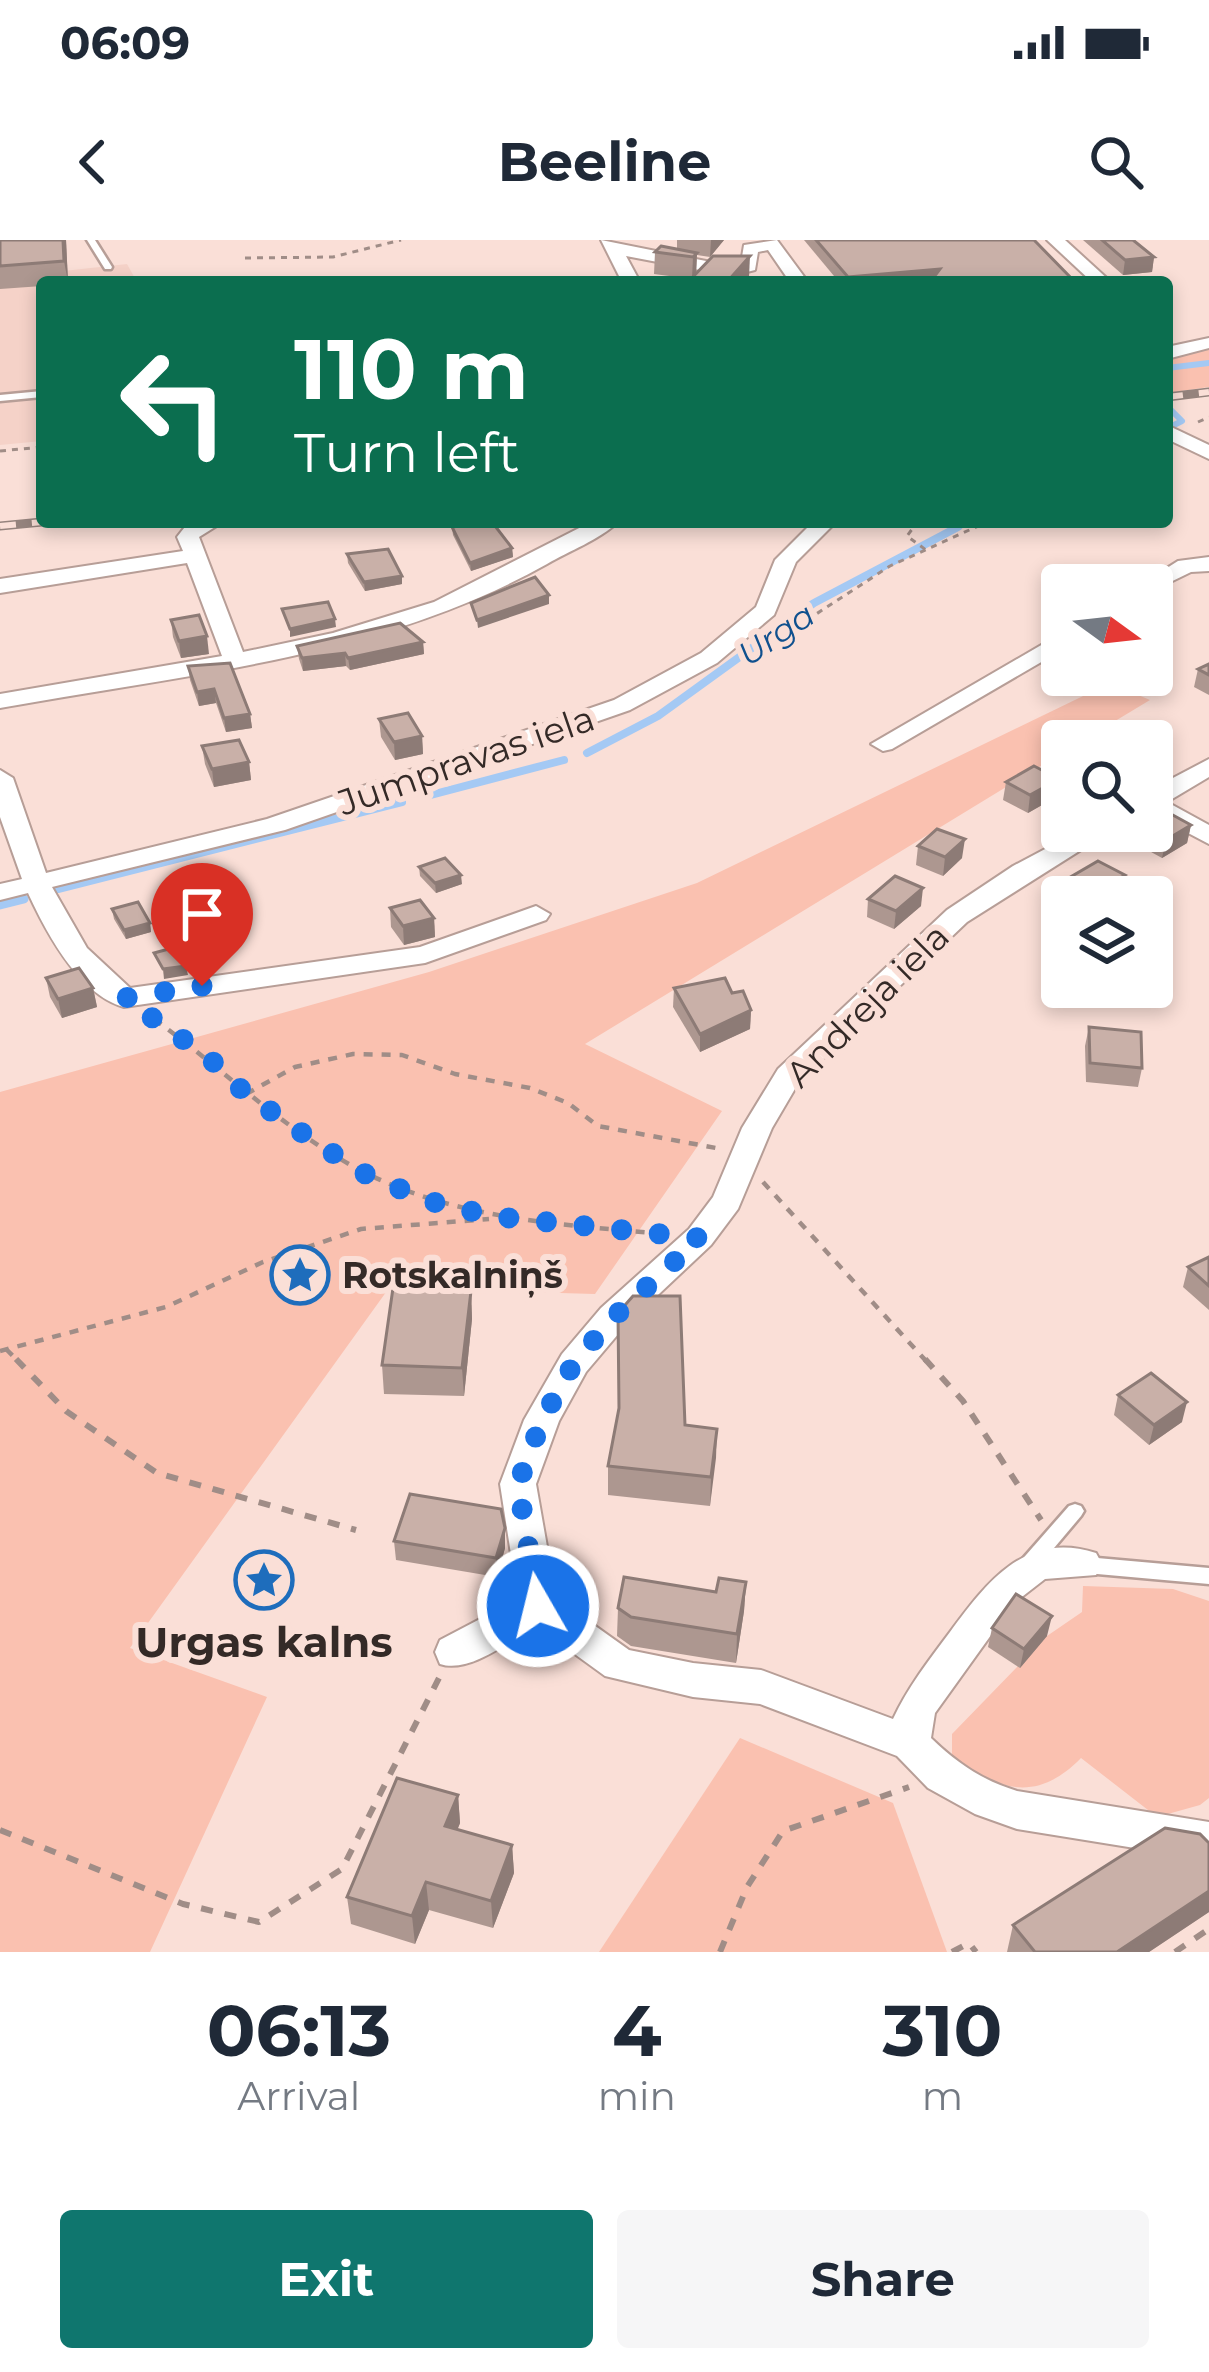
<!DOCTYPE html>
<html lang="en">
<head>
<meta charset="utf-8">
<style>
  :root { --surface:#fff; --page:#f6f6f7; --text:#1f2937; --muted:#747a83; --accent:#0f766e }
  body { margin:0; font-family:Montserrat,sans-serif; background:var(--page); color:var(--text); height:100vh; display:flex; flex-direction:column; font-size:45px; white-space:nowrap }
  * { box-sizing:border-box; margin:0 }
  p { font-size:39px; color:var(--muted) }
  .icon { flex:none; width:66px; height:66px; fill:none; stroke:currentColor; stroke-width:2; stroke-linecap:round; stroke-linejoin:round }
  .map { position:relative; height:1712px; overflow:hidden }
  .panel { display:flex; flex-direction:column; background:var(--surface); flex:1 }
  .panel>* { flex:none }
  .hud { position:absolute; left:36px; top:36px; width:1137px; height:252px; border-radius:12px; box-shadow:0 6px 18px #0003; background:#0b6e4f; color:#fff; overflow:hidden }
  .needle { width:78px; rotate:105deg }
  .tools { position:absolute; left:1041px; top:324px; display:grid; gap:24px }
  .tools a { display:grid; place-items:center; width:132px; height:132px; border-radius:12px; background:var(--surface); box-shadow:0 6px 18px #0003; font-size:60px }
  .pin { position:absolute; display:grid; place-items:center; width:102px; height:102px; color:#fff; margin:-123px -51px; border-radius:50% 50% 50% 0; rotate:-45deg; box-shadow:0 0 12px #0007 }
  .pin .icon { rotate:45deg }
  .me { position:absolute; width:132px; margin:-66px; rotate:352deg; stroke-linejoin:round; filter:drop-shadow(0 0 9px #0008) }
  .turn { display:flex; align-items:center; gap:42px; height:252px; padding:0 60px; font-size:54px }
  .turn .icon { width:156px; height:156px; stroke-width:2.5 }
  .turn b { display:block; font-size:84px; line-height:102px }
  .eta { display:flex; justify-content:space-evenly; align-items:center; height:204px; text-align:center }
  .eta b { font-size:72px; font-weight:700; line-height:84px }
  .action { display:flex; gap:24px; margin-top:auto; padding:24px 60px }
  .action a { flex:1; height:138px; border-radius:12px; background:var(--accent); color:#fff; font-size:48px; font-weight:700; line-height:138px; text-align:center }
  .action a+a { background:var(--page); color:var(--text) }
  .status { display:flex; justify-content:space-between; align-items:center; height:84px; padding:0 60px; background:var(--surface); direction:ltr }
  .status svg { height:33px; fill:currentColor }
  header { display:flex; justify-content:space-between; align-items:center; height:156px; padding:0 60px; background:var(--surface); font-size:54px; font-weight:700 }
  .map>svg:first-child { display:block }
  .built { fill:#f5d2c8 }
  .green { fill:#fac1b0 }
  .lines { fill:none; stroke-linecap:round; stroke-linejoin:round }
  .stream-far2 { stroke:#a4c9f4; stroke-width:6 }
  .stream-far1 { stroke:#a4c9f4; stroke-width:8 }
  .stream { stroke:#a4c9f4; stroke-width:9 }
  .service-casing { stroke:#b79e97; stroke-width:5 }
  .minor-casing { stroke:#b79e97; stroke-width:4 }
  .path-far2 { stroke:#a08d87; stroke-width:3; stroke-dasharray:6 6; stroke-linecap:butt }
  .path-far1 { stroke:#a08d87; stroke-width:4.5; stroke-dasharray:9 9; stroke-linecap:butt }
  .path { stroke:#a08d87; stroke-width:6; stroke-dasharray:12 12; stroke-linecap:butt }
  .service { fill:#fff; fill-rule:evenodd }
  .minor { fill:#fff; fill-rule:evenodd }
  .rail-casing { stroke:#95837d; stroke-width:9 }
  .rail { stroke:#fadfd7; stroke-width:6; stroke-dasharray:16; stroke-linecap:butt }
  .wall { fill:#ad9790 }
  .shaded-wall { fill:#8d7b76 }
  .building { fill:#c9b0a8; stroke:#8d7b76; stroke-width:3 }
  .route { stroke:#1a73e8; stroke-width:21; stroke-dasharray:0 37.8 }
  .labels { text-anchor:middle; stroke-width:12; stroke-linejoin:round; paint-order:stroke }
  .far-water-label { font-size:33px; font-style:italic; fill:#0f508e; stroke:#fadfd7 }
  .street-label { font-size:36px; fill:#342a27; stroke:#fadfd7 }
  .poi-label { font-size:36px; font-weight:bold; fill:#342a27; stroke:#fadfd7; text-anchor:start }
  .near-poi-label { font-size:42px; font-weight:bold; fill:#342a27; stroke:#fadfd7 }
</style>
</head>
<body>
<div class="status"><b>06:09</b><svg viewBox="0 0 49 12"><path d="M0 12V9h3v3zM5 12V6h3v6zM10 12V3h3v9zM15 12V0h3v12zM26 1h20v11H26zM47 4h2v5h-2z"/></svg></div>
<header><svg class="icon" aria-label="back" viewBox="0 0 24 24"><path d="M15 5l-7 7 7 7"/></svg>Beeline<svg class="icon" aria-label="search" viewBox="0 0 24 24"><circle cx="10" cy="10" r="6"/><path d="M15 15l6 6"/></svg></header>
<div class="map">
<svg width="1209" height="1712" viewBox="0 0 1209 1712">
  <rect width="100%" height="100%" fill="#fadfd7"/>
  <polygon class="built" points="127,24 137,42 42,42 42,201 0,205 0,38"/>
  <g class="green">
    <polygon points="1209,107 1209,147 1167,153 1167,117"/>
    <polygon points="1110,443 1150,460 1082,501 1062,501 1062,513 585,804 722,871 595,1054 389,1048 130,1408 267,1457 150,1712 0,1712 0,852 429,732 697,643"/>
    <path d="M1083,1346L1173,1349L1209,1361V1558L1200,1565L1157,1577L1081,1518C1036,1564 998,1550 952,1517V1494L1047,1396L1082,1372Z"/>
    <polygon points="740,1498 893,1563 947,1712 599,1712"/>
  </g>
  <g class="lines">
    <g class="stream-far2">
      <polyline points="1167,128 1209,123"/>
      <polyline points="1169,168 1182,181 1172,186"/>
      <polyline points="952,290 968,282"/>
    </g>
    <g class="stream-far1">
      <polyline points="587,513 658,476 814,363 958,287"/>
      <polyline points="427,556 564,520"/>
      <polyline points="58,649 402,562"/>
    </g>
    <polyline class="stream" points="0,665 24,659"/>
    <defs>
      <g id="service">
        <polygon points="87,0 95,0 112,27 111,29 105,29"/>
        <polygon points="42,151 42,157 0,161 0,155"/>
        <polygon points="1075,1264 1081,1266 1084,1271 1081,1276 1033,1333 1026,1336 1019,1333 1017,1328 1019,1323 1069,1266"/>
        <polygon points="1086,1317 1209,1328 1209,1344 1086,1333 1079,1330 1077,1325 1079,1320"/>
      </g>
      <g id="minor">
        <polygon points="601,0 731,26 741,23 744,5 777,0 808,42 790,42 768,10 758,12 755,30 731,36 626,16 640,42 622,42"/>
        <polygon points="1047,0 1065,0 1111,42 1092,42"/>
        <polygon points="1209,98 1209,108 1167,119 1167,107"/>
        <polygon points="1167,185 1209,205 1209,219 1167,199"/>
        <path d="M223,282L199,297L243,412L333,393L434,362L591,282H618C599,300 569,311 547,324C380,418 186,434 0,468V454L222,416L187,323L0,353V339L183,311L177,297L188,283Z"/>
        <path d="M813,282H836L796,322L774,375L717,423L630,470L285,590L52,647L87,708L130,748L420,707L536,666L550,674L546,680L425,723L124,767C79,755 46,692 28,653L0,660V644L22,639L0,577V530L13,538L46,633L267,579L614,460L701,413L756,367L775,320Z"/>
        <polygon points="1209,317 1209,331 1191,332 1152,351 1152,345 1140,345 1178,321"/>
        <polygon points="1062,393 1062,410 892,509 883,511 871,504"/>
        <polygon points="1209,519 1209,537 1167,562 1209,585 1209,604 1152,574 1152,549"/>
        <path d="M1079,591H1111L967,682L799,842L772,888L738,969L711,1005L625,1086L586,1132L559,1181L536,1244L556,1358L629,1410L693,1423L761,1430L893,1479C908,1447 929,1420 950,1392C987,1342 1026,1290 1096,1313L1102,1324L1096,1335L1045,1339L1014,1363L935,1473L931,1498C958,1524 982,1540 1017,1551L1209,1582V1620L1017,1589L975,1574L928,1548L897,1516L760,1464L693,1457L605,1436L536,1386C510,1400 470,1434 440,1424L435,1412L440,1400L518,1359L500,1244L524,1180L562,1114L601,1068L689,989L713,957L742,888L778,829L947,670L1013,626Z"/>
      </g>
    </defs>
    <use href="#service" class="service-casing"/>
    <use href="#minor" class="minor-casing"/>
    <g class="path-far2">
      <polyline points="245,18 333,17 401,0"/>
      <polyline points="1198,182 1209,177"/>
      <polyline points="0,211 42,207"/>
      <polyline points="912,282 916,284 907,296 926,310"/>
      <polyline points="787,393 890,326 987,282"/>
    </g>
    <g class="path-far1">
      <path d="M154,779C216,824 272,878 337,917C436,978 553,984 665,994"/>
      <polyline points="246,854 295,827 353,814 402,815 455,834 530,848 568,863 598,886 716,908"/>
      <polyline points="763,942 927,1122"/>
      <polyline points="6,1109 19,1122"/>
      <polyline points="0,1111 166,1067 263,1022 361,989 489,979"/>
    </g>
    <g class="path">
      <polyline points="16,1119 66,1171 157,1233 356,1290"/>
      <polyline points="925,1119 963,1161 1041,1280"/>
      <polyline points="0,1590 183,1664 259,1682 342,1629 439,1438"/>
      <polyline points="720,1712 747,1647 783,1591 909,1547"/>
      <polyline points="952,1712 969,1703 976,1712"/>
      <polyline points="1175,1712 1209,1689"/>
    </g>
    <use href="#service" class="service"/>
    <use href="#minor" class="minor"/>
    <defs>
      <g id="rail">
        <polyline points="1167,157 1209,152"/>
        <polyline points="0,286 42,282"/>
      </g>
    </defs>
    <use href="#rail" class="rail-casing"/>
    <use href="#rail" class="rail"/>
  </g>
  <g class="wall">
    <polygon points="0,0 66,0 68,42 42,42 42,46 0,49"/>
    <polygon points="677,0 724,0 710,17 697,15 696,34 749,37 745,42 688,42 692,39 654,34 655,12 677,9"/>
    <polygon points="804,0 1034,0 1075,42 839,42"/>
    <polygon points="1083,0 1133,0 1154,17 1152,32 1123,35"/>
    <polygon points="452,287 512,308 513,317 471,331 453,295"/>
    <polygon points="347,314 402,344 365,351 348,323"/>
    <polygon points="171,380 209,414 181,418 173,397"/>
    <polygon points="423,402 424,414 350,430 346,426 303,431 299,419 297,406"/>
    <polygon points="1209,424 1209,455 1194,447 1198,429"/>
    <polygon points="188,426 250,474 252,488 226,492 216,463 199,466 190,440"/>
    <polygon points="379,479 422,496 423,514 395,520 381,497"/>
    <polygon points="202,506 249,522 251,540 214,547 205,524"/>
    <polygon points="1059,539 1056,557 1028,573 1003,560 1006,542"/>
    <polygon points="1191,585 1187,603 1162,618 1131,601 1133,591 1152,591"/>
    <polygon points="918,606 962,618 943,636 916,625"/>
    <polygon points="419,627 462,644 436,653 420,636"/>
    <polygon points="1125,635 1122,653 1116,657 1064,657 1067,639"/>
    <polygon points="868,659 921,666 894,689 867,677"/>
    <polygon points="390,668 434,678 435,697 404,705 391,687"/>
    <polygon points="112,669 150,683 151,692 126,699 114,679"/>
    <polygon points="46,738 93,748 97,767 62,778 50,757"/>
    <polygon points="674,748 732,753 751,770 750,789 700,812 673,767"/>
    <polygon points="1089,787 1142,828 1138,847 1086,842 1085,806"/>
    <polygon points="1209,1017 1209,1070 1183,1047 1188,1027"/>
    <polygon points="471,1051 472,1079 464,1156 384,1154 382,1125"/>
    <polygon points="1118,1155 1182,1182 1149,1205 1114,1175"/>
    <polygon points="685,1185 717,1189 710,1266 608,1255 608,1226"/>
    <polygon points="394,1301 505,1308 497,1337 396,1320"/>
    <polygon points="746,1342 744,1371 736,1423 631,1406 617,1396 618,1368 716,1352"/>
    <polygon points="992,1388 1047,1396 1020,1428 988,1407"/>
    <polygon points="458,1555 460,1583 457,1590 512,1605 514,1633 493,1688 429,1670 415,1704 351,1684 347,1657"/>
    <polygon points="1209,1672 1149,1712 1007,1712 1013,1685"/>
  </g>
  <g class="shaded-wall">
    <polygon points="63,0 66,0 68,42 64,21"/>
    <polygon points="711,0 724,0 710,17"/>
    <polygon points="697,13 696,34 692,39 693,17"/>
    <polygon points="750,16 749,37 745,42 727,42"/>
    <polygon points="1154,17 1152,32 1123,35 1125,20"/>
    <polygon points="940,29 939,42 848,42 848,37"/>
    <polygon points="512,308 513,317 471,331 470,323"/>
    <polygon points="402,336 402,344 365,351 364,342"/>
    <polygon points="549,355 549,364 478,388 477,380"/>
    <polygon points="335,379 336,387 290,397 290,389"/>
    <polygon points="207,396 209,414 181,418 179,401"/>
    <polygon points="423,402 424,414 350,430 348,418"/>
    <polygon points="345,413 346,426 303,431 302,418"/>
    <polygon points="214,449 216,463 199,466 197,452"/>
    <polygon points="250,474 252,488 226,492 224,478"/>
    <polygon points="422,496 423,514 395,520 394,502"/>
    <polygon points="249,522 251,540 214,547 212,529"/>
    <polygon points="1059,539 1056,557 1028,573 1030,555"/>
    <polygon points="1191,585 1187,603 1162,618 1166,600"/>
    <polygon points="965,599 962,618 943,636 945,617"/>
    <polygon points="461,635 462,644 436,653 435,643"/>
    <polygon points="1125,635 1122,653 1116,657 1092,657 1093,654"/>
    <polygon points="923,648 921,666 894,689 896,671"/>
    <polygon points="434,678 435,697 404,705 403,686"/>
    <polygon points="150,683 151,692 126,699 124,690"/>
    <polygon points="186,726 188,735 164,739 163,729"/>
    <polygon points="93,748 97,767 62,778 58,759"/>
    <polygon points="751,770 750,789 700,812 700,794"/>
    <polygon points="471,1051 472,1079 464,1156 462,1128"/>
    <polygon points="1187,1162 1182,1182 1149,1205 1154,1185"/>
    <polygon points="717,1189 716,1218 710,1266 711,1237"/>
    <polygon points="505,1288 505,1308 497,1337 496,1318"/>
    <polygon points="746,1342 744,1371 736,1423 737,1394"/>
    <polygon points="1052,1376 1047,1396 1020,1428 1024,1409"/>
    <polygon points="458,1555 460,1583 448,1614 445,1586"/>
    <polygon points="512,1605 514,1633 493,1688 491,1661"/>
    <polygon points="426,1642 429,1670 415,1704 412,1676"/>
    <polygon points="1209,1651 1209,1672 1149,1712 1117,1712"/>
  </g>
  <g class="building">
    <polygon points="0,0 63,0 64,21 0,26"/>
    <polygon points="816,0 1034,0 1075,42 930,42 940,29 848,37"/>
    <polygon points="1102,0 1133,0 1154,17 1125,20"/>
    <polygon points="661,6 697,13 693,17 655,12"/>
    <polygon points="713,16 750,16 727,42 688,42"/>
    <polygon points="492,282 512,308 470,323 452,287"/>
    <polygon points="388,309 402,336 364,342 347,314"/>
    <polygon points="535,337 549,355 477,380 471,363"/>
    <polygon points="328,362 335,379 290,389 282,369"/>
    <polygon points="199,375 207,396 179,401 171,380"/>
    <polygon points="400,383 423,402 348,418 345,413 302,418 297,406"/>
    <polygon points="230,423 250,474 224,478 214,449 197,452 188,426"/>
    <polygon points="1209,424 1209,435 1198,429"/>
    <polygon points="408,473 422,496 394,502 379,479"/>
    <polygon points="1130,495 1141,501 1118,501"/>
    <polygon points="239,500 249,522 212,529 202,506"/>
    <polygon points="1034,526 1059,539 1030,555 1006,542"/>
    <polygon points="1160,568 1191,585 1166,600 1150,591 1152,591 1152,573"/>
    <polygon points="937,589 965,599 945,617 918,606"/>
    <polygon points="445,618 461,635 435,643 419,627"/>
    <polygon points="1098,621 1125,635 1093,654 1067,639"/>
    <polygon points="895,636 923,648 896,671 868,659"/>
    <polygon points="420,660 434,678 403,686 390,668"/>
    <polygon points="138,662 150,683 124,690 112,669"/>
    <polygon points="176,707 186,726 163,729 154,713"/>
    <polygon points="79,728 93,748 58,759 46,738"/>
    <polygon points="725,738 732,753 743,751 751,770 700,794 674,748"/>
    <polygon points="1089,787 1141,792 1142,828 1090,823"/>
    <polygon points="1209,1017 1209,1046 1188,1027"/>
    <polygon points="393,1048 471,1051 462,1128 382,1125"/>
    <polygon points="633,1056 680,1056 685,1185 717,1189 711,1237 608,1226 619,1168 618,1073"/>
    <polygon points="1151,1133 1187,1162 1154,1185 1118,1155"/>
    <polygon points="410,1254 501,1269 505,1288 496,1318 394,1301"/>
    <polygon points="624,1337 716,1352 719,1338 746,1342 737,1394 631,1377 618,1368"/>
    <polygon points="1016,1354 1052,1376 1024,1409 992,1388"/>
    <polygon points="397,1538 458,1555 445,1586 512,1605 491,1661 426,1642 412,1676 347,1657"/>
    <polygon points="1165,1588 1200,1594 1209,1603 1209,1651 1117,1712 1035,1712 1013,1685"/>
  </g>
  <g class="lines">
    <polyline class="route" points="202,746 124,758 208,817 246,854 318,904 367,935 429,961 491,976 700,998 614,1077 574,1123 542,1180 518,1244 538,1366"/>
  </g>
  <defs>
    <symbol id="sight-ring" viewBox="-11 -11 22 22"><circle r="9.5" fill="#fadfd7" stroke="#1e6dbc" stroke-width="1.5"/><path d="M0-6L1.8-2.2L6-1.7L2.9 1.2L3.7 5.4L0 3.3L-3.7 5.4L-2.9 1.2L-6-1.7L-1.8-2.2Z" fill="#1e6dbc"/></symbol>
  </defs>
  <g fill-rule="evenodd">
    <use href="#sight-ring" x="267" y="1002" width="66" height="66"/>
    <use href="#sight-ring" x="231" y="1307" width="66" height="66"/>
  </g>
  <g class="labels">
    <g class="far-water-label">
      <text transform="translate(776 394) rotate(-34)" y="12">Urga</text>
    </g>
    <g class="street-label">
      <text transform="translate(466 520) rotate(-19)" y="13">Jumpravas iela</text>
      <text transform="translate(867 765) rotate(-45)" y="13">Andreja iela</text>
    </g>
    <g class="poi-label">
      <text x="342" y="1048">Rotskalniņš</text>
    </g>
    <g class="near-poi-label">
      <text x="264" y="1417">Urgas kalns</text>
    </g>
  </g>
</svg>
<div class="tools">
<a><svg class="needle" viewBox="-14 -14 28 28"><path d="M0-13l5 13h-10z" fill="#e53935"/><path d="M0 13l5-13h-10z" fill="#747a83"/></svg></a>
<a><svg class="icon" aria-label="search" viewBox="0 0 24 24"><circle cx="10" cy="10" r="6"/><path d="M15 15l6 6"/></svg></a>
<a><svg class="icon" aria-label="layers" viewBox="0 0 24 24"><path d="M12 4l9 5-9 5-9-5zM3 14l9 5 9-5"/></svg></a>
</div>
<div class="pin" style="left:202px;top:746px;background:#d93025"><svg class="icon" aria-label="arrive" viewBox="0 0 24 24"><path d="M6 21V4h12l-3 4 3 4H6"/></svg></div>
<svg class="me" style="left:538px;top:1366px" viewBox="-20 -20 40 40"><circle r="17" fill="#1a73e8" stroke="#fff" stroke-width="3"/><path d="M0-11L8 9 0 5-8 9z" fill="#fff"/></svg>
<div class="hud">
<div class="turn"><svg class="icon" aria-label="left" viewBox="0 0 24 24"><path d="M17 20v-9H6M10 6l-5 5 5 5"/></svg><div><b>110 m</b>Turn left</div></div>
</div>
</div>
<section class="panel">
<div class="eta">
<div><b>06:13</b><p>Arrival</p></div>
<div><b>4</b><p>min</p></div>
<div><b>310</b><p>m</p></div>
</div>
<div class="action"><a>Exit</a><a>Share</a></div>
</section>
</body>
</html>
